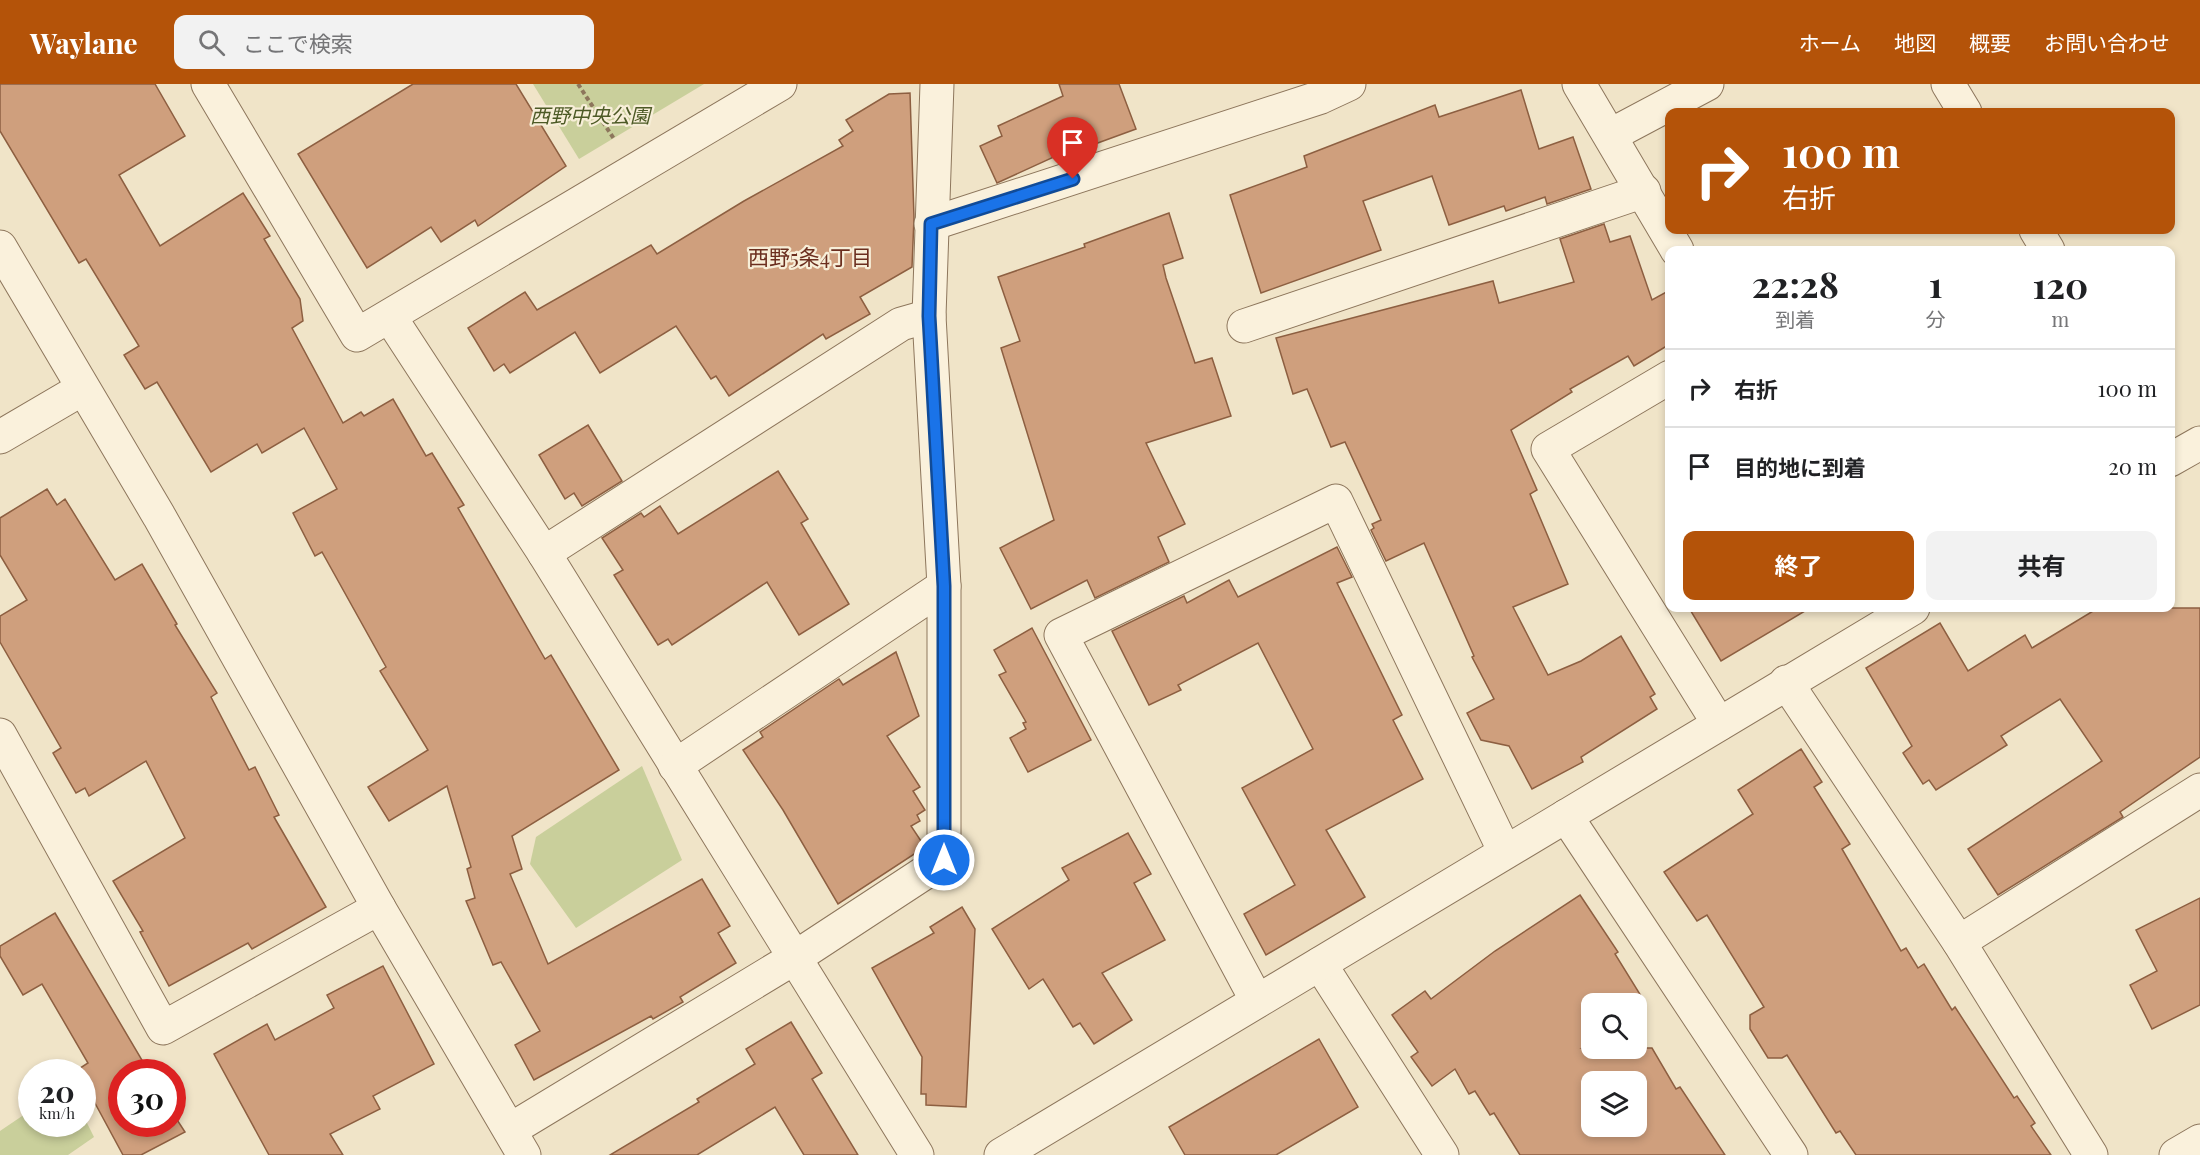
<!DOCTYPE html>
<html lang="ja">
<head>
<meta charset="utf-8">
<style>
  :root { --surface:#fff; --page:#f2f2f2; --text:#202124; --muted:#757577; --line:#e0e0e0; --accent:#b45309 }
  body { margin:0; font-family:"Playfair Display","Noto Sans JP",serif; background:var(--page); color:var(--text); height:100vh; display:flex; flex-direction:column; font-size:22px; white-space:nowrap }
  * { box-sizing:border-box; margin:0 }
  p { font-size:20px; color:var(--muted) }
  .icon { flex:none; width:33px; height:33px; fill:none; stroke:currentColor; stroke-width:2; stroke-linecap:round; stroke-linejoin:round }
  .map { position:relative; flex:1; overflow:hidden }
  .sheet { position:absolute; left:1665px; top:162px; width:510px; height:366px; display:flex; flex-direction:column; background:var(--surface); border-radius:12px; box-shadow:0 3px 9px #0003 }
  .sheet>* { flex:none }
  .guide { position:absolute; left:1665px; top:24px; width:510px; height:126px; border-radius:12px; box-shadow:0 3px 9px #0003; background:#b45309; color:#fff; overflow:hidden }
  .tools { position:absolute; left:1581px; top:909px; display:grid; gap:12px }
  .tools a { display:grid; place-items:center; width:66px; height:66px; border-radius:12px; background:var(--surface); box-shadow:0 3px 9px #0003; font-size:30px }
  .speed { position:absolute; left:18px; top:975px; display:flex; gap:12px; font-size:30px; font-weight:700; text-align:center }
  .speed>* { display:grid; place-content:center; width:78px; height:78px; border-radius:50%; background:var(--surface); box-shadow:0 3px 9px #0003; line-height:1 }
  .speed small { font-size:15px; font-weight:400 }
  .speed .limit { border:9px solid #d22; background:#fff; color:#111 }
  .pin { position:absolute; display:grid; place-items:center; width:51px; height:51px; color:#fff; margin:-62px -26px; border-radius:50% 50% 50% 0; rotate:-45deg; box-shadow:0 0 6px #0007 }
  .pin .icon { rotate:45deg }
  .me { position:absolute; width:66px; margin:-33px; rotate:0deg; stroke-linejoin:round; filter:drop-shadow(0 0 4px #0008) }
  .turn { display:flex; align-items:center; gap:21px; height:126px; padding:0 18px; font-size:27px }
  .turn .icon { width:78px; height:78px; stroke-width:2.5 }
  .turn b { display:block; font-size:42px; line-height:51px }
  .eta { display:flex; justify-content:space-evenly; align-items:center; height:102px; text-align:center }
  .eta b { font-size:36px; font-weight:700; line-height:42px }
  .button { display:flex; gap:12px; margin-top:auto; padding:12px 18px }
  .button a { flex:1; height:69px; border-radius:12px; background:var(--accent); color:#fff; font-size:24px; font-weight:700; line-height:69px; text-align:center }
  .button a+a { background:var(--page); color:var(--text) }
  ul { padding:0; list-style:none }
  li { display:flex; align-items:center; gap:18px; height:78px; padding:0 18px; border-top:2px solid var(--line) }
  li div { flex:1 }
  li b { display:block; font-size:22px }
  li em { font-style:normal }
  header { display:flex; align-items:center; gap:36px; box-sizing:border-box; height:84px; padding:0 30px; background:var(--accent); color:#fff }
  header strong { font-size:28px }
  nav { display:flex; gap:33px; margin-inline-start:auto; font-size:21px }
  .search { width:420px; height:54px; background:var(--page); display:flex; align-items:center; gap:15px; box-sizing:border-box; padding:0 21px; border-radius:12px; color:var(--muted); font-size:22px }
  .map>svg:first-child { display:block }
  .green { fill:#c9cf9b }
  .building { fill:#cf9f7d; stroke:#8d5f41; stroke-width:1.5; fill-rule:evenodd }
  .lines { fill:none; stroke-linecap:round; stroke-linejoin:round }
  .minor-casing { stroke:#8d765c; stroke-width:35 }
  .path { stroke:#8d765c; stroke-width:4; stroke-dasharray:4.5 3; stroke-linecap:butt }
  .minor { stroke:#faf1dc; stroke-width:33 }
  .route-casing { stroke:#114b97; stroke-width:15 }
  .route { stroke:#1a73e8; stroke-width:10 }
  .labels { text-anchor:middle; stroke-width:4.5; stroke-linejoin:round; paint-order:stroke }
  .park-label { font-size:20px; font-style:italic; fill:#4d5a26; stroke:#f7eed8 }
  .neighbourhood-label { font-size:21px; fill:#6b2e1e; stroke:#f7eed8 }
</style>
</head>
<body>
<header>
<strong>Waylane</strong>
<div class="search"><svg class="icon" aria-label="search" viewBox="0 0 24 24"><circle cx="10" cy="10" r="6"/><path d="M15 15l6 6"/></svg>ここで検索</div>
<nav><a>ホーム</a><a>地図</a><a>概要</a><a>お問い合わせ</a></nav>
</header>
<div class="map">
<svg width="2200" height="1071" viewBox="0 0 2200 1071">
  <rect width="100%" height="100%" fill="#f0e4c8"/>
  <g class="green">
    <polygon points="533,0 704,0 579,75"/>
    <polygon points="642,682 682,776 576,844 530,780 536,753"/>
    <polygon points="31,1026 32,1040 82,1040 83,1031 94,1053 68,1071 0,1071 0,1047"/>
  </g>
  <g class="building">
    <polygon points="0,0 155,0 185,52 119,91 160,162 243,109 270,152 264,155 300,215 303,237 292,244 343,339 361,328 364,332 393,315 426,372 432,369 464,421 458,424 545,575 551,571 619,686 512,752 522,785 510,790 548,880 702,795 730,842 718,849 736,879 680,913 683,918 653,935 651,932 534,996 515,961 540,947 501,878 493,881 466,817 475,814 467,785 471,783 447,702 389,737 368,703 428,666 380,587 386,583 322,468 315,472 293,429 337,405 304,344 262,369 257,360 211,388 157,298 145,305 124,271 139,262 86,175 79,179 0,47"/>
    <polygon points="413,0 516,0 566,82 478,142 475,136 441,158 431,143 367,184 298,70"/>
    <polygon points="1059,0 1119,0 1136,45 1095,60 1093,55 997,99 980,62 1002,52 998,42 1063,12"/>
    <polygon points="1521,6 1539,65 1573,53 1591,105 1547,120 1545,113 1506,127 1504,122 1449,141 1432,92 1363,117 1381,166 1261,209 1230,111 1307,83 1304,72 1435,21 1439,33"/>
    <polygon points="910,9 914,134 912,183 860,213 870,230 826,255 823,250 729,312 716,292 711,295 676,242 600,289 575,248 510,289 504,280 494,287 468,244 525,208 537,226 651,161 657,170 744,117 843,62 839,56 853,47 846,36 889,10"/>
    <polygon points="1169,129 1183,174 1163,181 1166,194 1195,279 1212,274 1231,332 1146,359 1185,440 1158,453 1169,478 1095,514 1087,496 1031,525 1000,464 1054,436 1001,264 1020,257 998,193 1085,163 1084,160"/>
    <polygon points="1604,140 1610,158 1630,152 1652,216 1670,206 1670,260 1634,282 1628,272 1570,305 1572,308 1511,346 1537,406 1530,410 1568,500 1513,523 1548,591 1581,577 1621,552 1655,610 1650,613 1657,625 1581,673 1583,678 1532,705 1509,662 1481,656 1467,629 1494,615 1472,573 1474,572 1424,459 1386,477 1371,446 1374,444 1372,440 1381,436 1345,358 1331,363 1307,305 1293,310 1276,254 1493,197 1499,219 1574,198 1560,155"/>
    <polygon points="588,341 622,397 582,422 574,409 565,415 539,371"/>
    <polygon points="778,387 808,435 801,439 849,520 799,551 767,498 672,561 668,555 658,561 614,491 623,486 602,454 641,429 644,433 660,422 678,450"/>
    <polygon points="47,405 57,421 65,415 115,496 142,480 177,540 175,541 217,609 211,613 249,686 255,683 279,731 274,733 326,823 252,865 248,859 169,902 140,848 143,847 113,797 185,754 146,677 89,712 85,704 76,709 53,669 61,664 0,558 0,532 27,516 0,471 0,434"/>
    <polygon points="1337,463 1352,493 1337,499 1402,631 1393,636 1423,695 1326,746 1365,813 1266,871 1244,830 1295,801 1242,704 1313,665 1258,559 1178,601 1181,606 1149,621 1112,547 1184,512 1187,519 1229,496 1238,513"/>
    <polygon points="1689,524 1810,524 1721,577"/>
    <polygon points="2098,524 2200,524 2200,673 2120,728 2123,733 1998,811 1968,765 2102,677 2060,615 2001,652 2007,661 1936,706 1929,696 1923,700 1903,669 1912,662 1866,584 1940,539 1968,587 2025,551 2032,564"/>
    <polygon points="1032,544 1091,656 1028,688 1010,654 1026,645 1023,639 1026,638 999,591 1006,588 994,566"/>
    <polygon points="896,568 919,632 887,652 920,703 913,707 925,726 917,731 920,737 911,742 925,763 838,820 783,726 743,666 763,653 760,648 839,595 843,601"/>
    <polygon points="1801,665 1822,698 1814,703 1850,760 1842,765 1901,867 1906,864 1918,884 1924,880 1952,926 1955,923 2014,1014 2017,1012 2035,1039 2031,1042 2051,1071 1856,1071 1840,1047 1836,1049 1787,971 1782,974 1768,974 1750,945 1750,931 1764,923 1707,831 1697,837 1664,788 1753,730 1738,706"/>
    <polygon points="1128,749 1151,790 1134,799 1165,856 1102,889 1132,936 1094,960 1080,939 1073,943 1043,895 1029,905 992,845 1069,796 1062,784"/>
    <path d="M1580,811L1618,868L1615,870L1646,920L1636,927V920H1592V958L1582,964H1652L1676,1005L1680,1003L1725,1071H1520L1494,1029L1490,1031L1475,1007L1469,1010L1455,985L1432,1002L1411,973L1418,968L1392,931L1425,907L1431,915L1495,867ZM1592,998H1636V1042H1592Z"/>
    <polygon points="2200,814 2200,921 2152,945 2130,901 2157,887 2136,846"/>
    <polygon points="962,823 975,845 966,1023 926,1021 926,1010 921,1010 922,973 872,884 934,849 930,843"/>
    <polygon points="55,829 149,988 122,988 122,1040 172,1040 172,1028 185,1048 141,1071 123,1071 82,995 82,988 77,986 88,979 42,900 23,911 0,872 0,862"/>
    <polygon points="383,882 434,980 373,1012 380,1025 330,1050 343,1071 269,1071 214,970 267,940 275,956 334,924 327,911"/>
    <polygon points="791,938 822,989 812,995 858,1071 804,1071 775,1023 697,1071 610,1071 699,1018 697,1015 755,980 746,965"/>
    <polygon points="1319,955 1358,1023 1276,1071 1185,1071 1169,1043"/>
  </g>
  <g class="lines">
    <defs>
      <g id="minor">
        <polyline points="208,0 357,251 780,0"/>
        <polyline points="1579,0 1677,166"/>
        <polyline points="1948,0 1965,28"/>
        <polyline points="1611,51 1707,0"/>
        <polyline points="931,140 1321,13 1349,0"/>
        <polyline points="2036,146 2048,166"/>
        <polyline points="0,163 159,432 379,824 524,1071"/>
        <polyline points="390,233 544,469 917,1071"/>
        <polyline points="1244,242 1644,107"/>
        <polyline points="1670,293 1548,365 1719,640"/>
        <polyline points="0,353 82,305"/>
        <polyline points="2170,376 2200,359"/>
        <polyline points="544,469 901,240 929,232"/>
        <polyline points="1786,598 1959,858 2091,1071"/>
        <polyline points="0,651 163,944 379,824"/>
        <polyline points="675,682 944,502"/>
        <polyline points="1566,732 1791,1071"/>
        <polyline points="1959,858 2200,706"/>
        <polyline points="1320,880 1442,1071"/>
        <polyline points="1257,917 1061,551 1336,417 1505,768"/>
        <polyline points="510,1046 796,873 944,776 944,502 929,232 937,0"/>
        <polyline points="1001,1071 1913,524"/>
        <polyline points="2176,1071 2200,1057"/>
      </g>
    </defs>
    <use href="#minor" class="minor-casing"/>
    <polyline class="path" points="578,0 614,55"/>
    <use href="#minor" class="minor"/>
  </g>
  <g class="lines">
    <defs>
      <polyline id="route" points="944,776 944,502 929,232 931,140 1073,95"/>
    </defs>
    <use href="#route" class="route-casing"/>
    <use href="#route" class="route"/>
  </g>
  <g class="labels">
    <g class="park-label">
      <text x="590" y="39">西野中央公園</text>
    </g>
    <g class="neighbourhood-label">
      <text x="810" y="181">西野5条4丁目</text>
    </g>
  </g>
</svg>
<div class="tools">
<a><svg class="icon" aria-label="search" viewBox="0 0 24 24"><circle cx="10" cy="10" r="6"/><path d="M15 15l6 6"/></svg></a>
<a><svg class="icon" aria-label="layers" viewBox="0 0 24 24"><path d="M12 4l9 5-9 5-9-5zM3 14l9 5 9-5"/></svg></a>
</div>
<div class="speed"><div>20<small>km/h</small></div><div class="limit">30</div></div>
<div class="pin" style="left:1073px;top:95px;background:#d93025"><svg class="icon" aria-label="arrive" viewBox="0 0 24 24"><path d="M6 21V4h12l-3 4 3 4H6"/></svg></div>
<svg class="me" style="left:944px;top:776px" viewBox="-20 -20 40 40"><circle r="17" fill="#1a73e8" stroke="#fff" stroke-width="3"/><path d="M0-11L8 9 0 5-8 9z" fill="#fff"/></svg>
<div class="guide">
<div class="turn"><svg class="icon" aria-label="right" viewBox="0 0 24 24"><path d="M7 20v-9h11M14 6l5 5-5 5"/></svg><div><b>100 m</b>右折</div></div>
</div>
<section class="sheet">
<div class="eta">
<div><b>22:28</b><p>到着</p></div>
<div><b>1</b><p>分</p></div>
<div><b>120</b><p>m</p></div>
</div>
<ul>
<li><svg class="icon" aria-label="right" viewBox="0 0 24 24"><path d="M7 20v-9h11M14 6l5 5-5 5"/></svg><div><b>右折</b></div><em>100 m</em></li>
<li><svg class="icon" aria-label="arrive" viewBox="0 0 24 24"><path d="M6 21V4h12l-3 4 3 4H6"/></svg><div><b>目的地に到着</b></div><em>20 m</em></li>
</ul>
<div class="button"><a>終了</a><a>共有</a></div>
</section>
</div>
</body>
</html>
